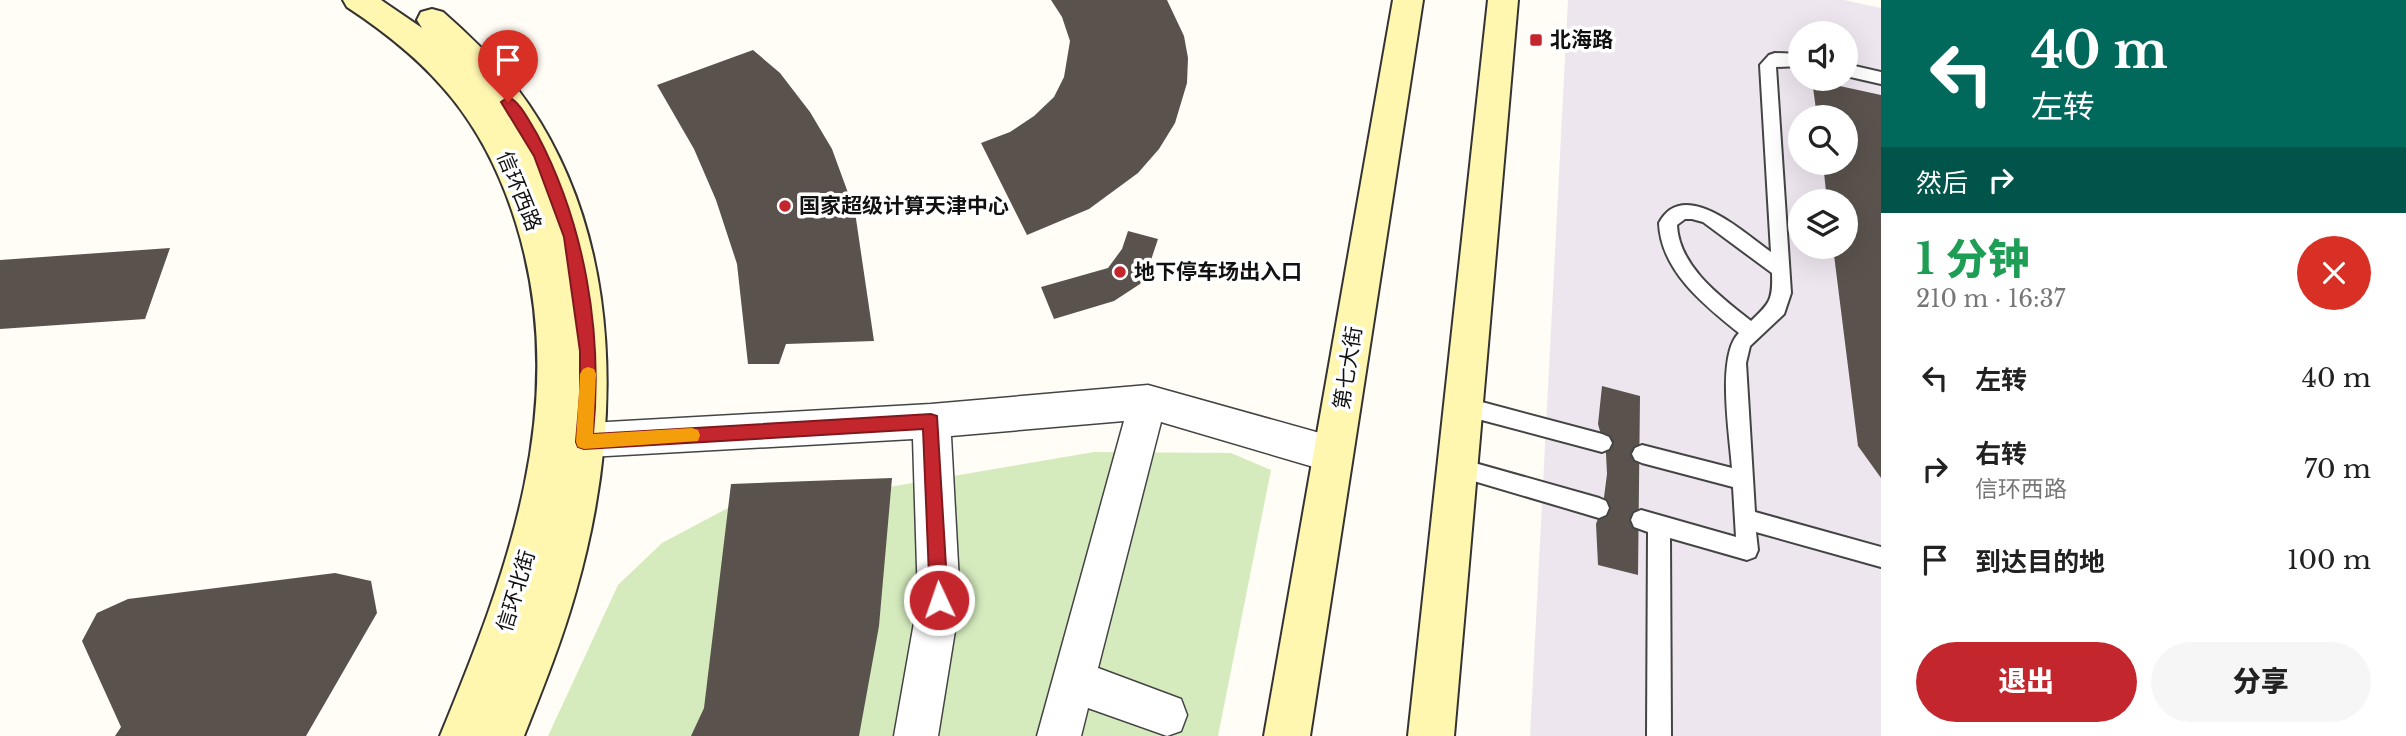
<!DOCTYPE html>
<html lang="zh">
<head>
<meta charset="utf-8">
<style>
  :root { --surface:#fff; --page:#f6f6f6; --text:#222; --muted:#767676; --accent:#c4262e }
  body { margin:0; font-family:"Libre Baskerville","Noto Sans SC",serif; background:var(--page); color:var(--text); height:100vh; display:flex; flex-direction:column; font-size:26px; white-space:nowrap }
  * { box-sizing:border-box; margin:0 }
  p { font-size:23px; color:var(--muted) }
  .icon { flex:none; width:38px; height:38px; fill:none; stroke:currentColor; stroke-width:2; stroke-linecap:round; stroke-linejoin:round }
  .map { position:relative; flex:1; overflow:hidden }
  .details { display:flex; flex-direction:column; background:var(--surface); width:525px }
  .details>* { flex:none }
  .guide { background:#00695c; color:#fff; overflow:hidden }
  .buttons { position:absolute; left:1788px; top:21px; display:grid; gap:14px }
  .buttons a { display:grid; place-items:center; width:70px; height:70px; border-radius:50%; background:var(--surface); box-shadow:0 7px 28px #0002; font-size:35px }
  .pin { position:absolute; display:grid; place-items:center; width:60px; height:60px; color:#fff; margin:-72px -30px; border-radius:50% 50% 50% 0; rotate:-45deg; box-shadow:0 0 7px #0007 }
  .pin .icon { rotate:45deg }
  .me { position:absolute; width:77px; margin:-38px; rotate:357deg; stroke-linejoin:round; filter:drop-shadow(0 0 5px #0008) }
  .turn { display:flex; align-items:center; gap:24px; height:147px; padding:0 35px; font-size:32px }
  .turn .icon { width:91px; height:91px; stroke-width:2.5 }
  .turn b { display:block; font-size:49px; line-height:60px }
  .then { display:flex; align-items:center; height:66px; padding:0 35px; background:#0003; gap:14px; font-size:26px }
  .round { display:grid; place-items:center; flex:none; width:74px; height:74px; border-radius:37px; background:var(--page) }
  .headline { display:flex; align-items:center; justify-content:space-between; height:119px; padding:0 35px }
  h1 { font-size:42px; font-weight:800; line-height:52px; color:#1e9e55 }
  .primary-button { display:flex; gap:14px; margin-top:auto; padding:14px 35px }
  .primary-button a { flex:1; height:80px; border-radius:42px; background:var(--accent); color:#fff; font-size:28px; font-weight:800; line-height:80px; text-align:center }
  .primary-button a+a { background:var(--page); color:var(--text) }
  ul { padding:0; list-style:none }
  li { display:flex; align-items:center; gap:21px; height:91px; padding:0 35px }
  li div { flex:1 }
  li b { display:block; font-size:26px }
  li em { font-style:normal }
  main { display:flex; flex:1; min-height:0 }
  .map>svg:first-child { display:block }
  .industrial { fill:#eee6ef; fill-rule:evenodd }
  .green { fill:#d5ebbd }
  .building { fill:#5a524d }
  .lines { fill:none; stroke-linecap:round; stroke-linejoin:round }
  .lane-casing { stroke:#444; stroke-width:4 }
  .street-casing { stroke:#444; stroke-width:3 }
  .secondary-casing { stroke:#333; stroke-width:4 }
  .lane { fill:#fff; fill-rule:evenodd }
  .street { fill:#fff; fill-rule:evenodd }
  .secondary { fill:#fff6b0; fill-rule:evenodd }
  .route { fill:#c4262e; stroke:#7f191e; stroke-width:2 }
  .slow { fill:#f59e0b }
  .poi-dot { fill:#c4262e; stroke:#fff; stroke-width:2.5 }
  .labels { text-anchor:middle; stroke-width:7; stroke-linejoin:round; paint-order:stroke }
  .poi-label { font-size:21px; font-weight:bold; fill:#111; stroke:#fff; text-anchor:start }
  .street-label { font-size:21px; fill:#111; stroke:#fff }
</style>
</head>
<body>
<main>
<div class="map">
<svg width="1881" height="736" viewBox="0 0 1881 736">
  <rect width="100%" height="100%" fill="#fffdf5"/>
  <path class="industrial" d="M1568,0H1844L1881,8V736H1530ZM1801,33H1846V79H1801ZM1801,117H1846V163H1801ZM1801,201H1846V247H1801Z"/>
  <polygon class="green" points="1094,452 1231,453 1271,470 1218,736 548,736 618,585 662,543 758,492 889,487"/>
  <g class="building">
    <polygon points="1051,0 1167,0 1184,36 1188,58 1187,83 1175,123 1159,149 1138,173 1089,209 1027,235 981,143 1010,132 1034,116 1054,97 1064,77 1070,41 1062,17"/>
    <polygon points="753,50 780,73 810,112 832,149 855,212 874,341 786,344 779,364 748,364 737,264 716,200 694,149 657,85"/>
    <polygon points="1812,80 1881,95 1881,478 1858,446 1833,247 1846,247 1846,201 1827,201 1823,163 1846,163 1846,117 1817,117"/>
    <polygon points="1128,231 1158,239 1148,269 1140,284 1114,301 1054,319 1041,287 1108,268 1122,249"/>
    <polygon points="170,248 145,319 0,329 0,260"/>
    <polygon points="1602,386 1640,396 1638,575 1598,565 1596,524 1603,505 1607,474 1606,454 1598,424"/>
    <polygon points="892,478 879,626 859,736 691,736 704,708 731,484"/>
    <polygon points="335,573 371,581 377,613 306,736 115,736 121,727 82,641 97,613 128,599"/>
  </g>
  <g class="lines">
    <defs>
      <g id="lane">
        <path d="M1775,53L1801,54V66L1776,67L1791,293L1784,314L1750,346L1746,363L1755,512L1881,547V567L1756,532L1758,550L1755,557L1747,560L1670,538L1671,736H1647L1648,532L1634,527L1631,520L1634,513L1641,510L1736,537L1733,487L1642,463L1635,460L1632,454L1635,448L1642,445L1732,468C1730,437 1716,355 1739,333C1704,305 1661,271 1659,223C1684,176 1745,234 1771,252L1760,65L1769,55ZM1692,219L1703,222L1772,273C1773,300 1770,303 1751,321C1721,297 1679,267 1677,225L1685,219Z"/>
        <polygon points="1846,64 1881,72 1881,84 1846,76"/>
        <polygon points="1463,397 1602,434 1609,437 1612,443 1609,449 1602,452 1463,415 1456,412 1453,406 1456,400"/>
        <polygon points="1457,458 1599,498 1606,501 1609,508 1606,515 1599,518 1457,476 1450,474 1447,467 1450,460"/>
      </g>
      <polygon id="street" points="1148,385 1334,437 1348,443 1353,455 1348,467 1334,473 1161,422 1098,668 1181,699 1187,715 1181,731 1167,736 1088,708 1081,736 1037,736 1124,421 951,436 960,600 938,736 894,736 918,600 913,439 553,459 539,454 534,442 539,430 553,425 931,404"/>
      <g id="secondary">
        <path d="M343,0H381L422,28L417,20L421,12L432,9L443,12C475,40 505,70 529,105C625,246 621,434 576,591C562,641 543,688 524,736H440C508,571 572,403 516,223C485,123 434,64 347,7Z"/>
        <polygon points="1393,0 1423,0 1310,736 1264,736"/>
        <polygon points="1488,0 1518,0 1454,736 1408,736"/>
      </g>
    </defs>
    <use href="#lane" class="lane-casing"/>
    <use href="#street" class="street-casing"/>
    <use href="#secondary" class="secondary-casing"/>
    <use href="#lane" class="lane"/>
    <use href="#street" class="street"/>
    <use href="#secondary" class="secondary"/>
  </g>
  <path class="route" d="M508,97C520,101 530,123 537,134C585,225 603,332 593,434L931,414L937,416L948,600L945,607L939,609L932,607L930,600L923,429L584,449L578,447L576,442L580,395V351L564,237L534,156L501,102Z"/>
  <polygon class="slow" points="588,367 594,369 596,374 593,434 692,428 698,430 700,435 698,441 584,449 578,447 576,442 580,374 583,369"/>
  <g class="poi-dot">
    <rect x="1529" y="33" width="14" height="14" rx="3.5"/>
    <circle cx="785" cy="206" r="7"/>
    <circle cx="1120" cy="272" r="7"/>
  </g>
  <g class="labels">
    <g class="poi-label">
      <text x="1550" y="47">北海路</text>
      <text x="799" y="213">国家超级计算天津中心</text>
      <text x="1134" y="279">地下停车场出入口</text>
    </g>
    <g class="street-label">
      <text transform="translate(519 191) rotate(68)" y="7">信环西路</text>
      <text transform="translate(1348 368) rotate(-81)" y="7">第七大街</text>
      <text transform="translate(516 591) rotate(-73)" y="7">信环北街</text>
    </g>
  </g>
</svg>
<div class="buttons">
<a><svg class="icon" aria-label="sound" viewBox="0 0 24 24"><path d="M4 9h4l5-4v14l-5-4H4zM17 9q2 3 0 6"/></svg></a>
<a><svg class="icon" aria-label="search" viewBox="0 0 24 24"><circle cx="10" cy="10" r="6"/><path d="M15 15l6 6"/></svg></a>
<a><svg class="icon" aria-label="layers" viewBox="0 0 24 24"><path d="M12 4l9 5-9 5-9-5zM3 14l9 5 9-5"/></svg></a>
</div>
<div class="pin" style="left:508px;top:102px;background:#d93025"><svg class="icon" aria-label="arrive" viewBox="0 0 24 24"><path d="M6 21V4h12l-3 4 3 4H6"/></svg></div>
<svg class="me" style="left:939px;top:600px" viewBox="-20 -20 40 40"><circle r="17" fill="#c4262e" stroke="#fff" stroke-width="3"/><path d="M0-11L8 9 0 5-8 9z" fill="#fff"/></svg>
</div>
<section class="details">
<div class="guide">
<div class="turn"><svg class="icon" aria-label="left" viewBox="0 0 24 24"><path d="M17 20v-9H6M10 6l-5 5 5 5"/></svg><div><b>40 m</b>左转</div></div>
<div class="then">然后<svg class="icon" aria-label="right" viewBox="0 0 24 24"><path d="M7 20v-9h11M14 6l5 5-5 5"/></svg></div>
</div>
<div class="headline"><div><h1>1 分钟</h1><p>210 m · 16:37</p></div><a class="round" style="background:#d93025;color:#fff"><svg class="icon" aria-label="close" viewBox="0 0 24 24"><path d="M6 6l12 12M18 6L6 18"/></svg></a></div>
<ul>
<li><svg class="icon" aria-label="left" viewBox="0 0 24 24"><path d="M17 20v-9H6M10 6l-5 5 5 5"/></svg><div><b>左转</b></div><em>40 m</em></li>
<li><svg class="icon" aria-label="right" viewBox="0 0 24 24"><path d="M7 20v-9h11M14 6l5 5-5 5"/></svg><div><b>右转</b><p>信环西路</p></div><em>70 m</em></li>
<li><svg class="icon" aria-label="arrive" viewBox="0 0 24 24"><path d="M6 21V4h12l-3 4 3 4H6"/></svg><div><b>到达目的地</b></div><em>100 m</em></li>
</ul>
<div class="primary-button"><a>退出</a><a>分享</a></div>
</section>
</main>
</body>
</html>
